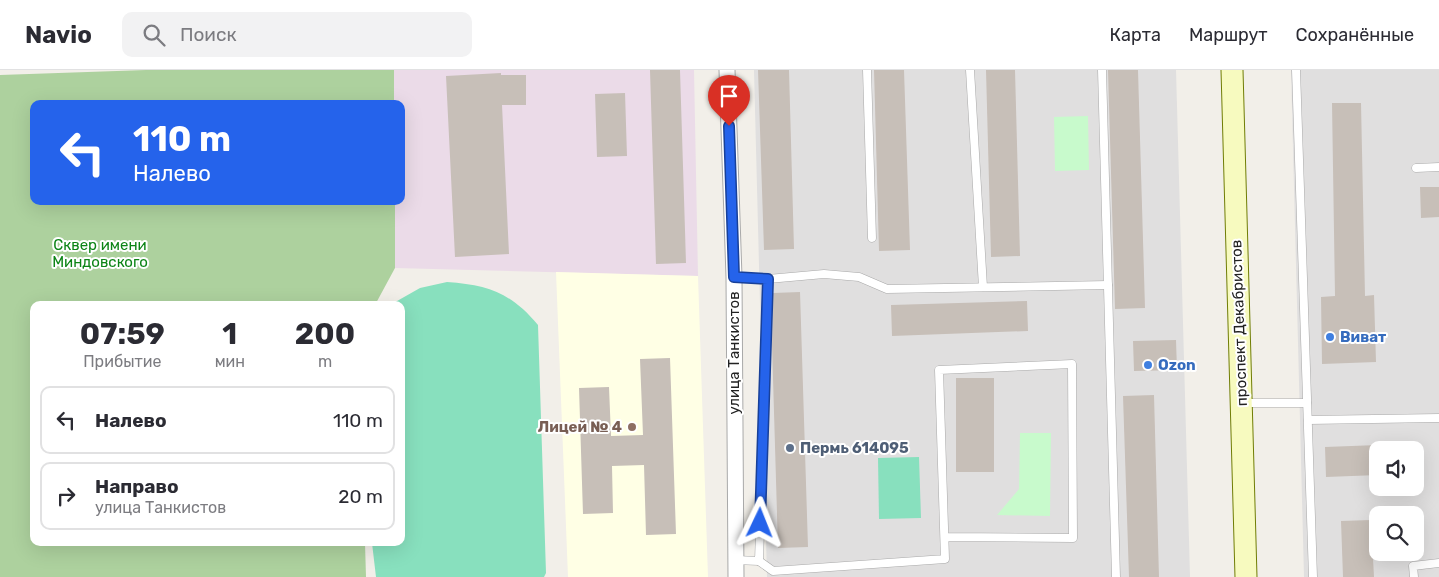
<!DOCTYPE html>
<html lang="ru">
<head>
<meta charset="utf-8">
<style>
  :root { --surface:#fff; --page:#f2f2f3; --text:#2b2b33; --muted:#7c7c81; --line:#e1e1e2 }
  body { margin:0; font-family:Rubik,sans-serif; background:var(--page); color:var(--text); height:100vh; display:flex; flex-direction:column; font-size:19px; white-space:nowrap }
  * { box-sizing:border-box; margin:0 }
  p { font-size:16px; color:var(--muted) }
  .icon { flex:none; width:28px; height:28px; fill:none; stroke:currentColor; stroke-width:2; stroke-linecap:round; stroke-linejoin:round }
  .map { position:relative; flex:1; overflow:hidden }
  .panel { position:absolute; left:30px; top:231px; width:375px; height:245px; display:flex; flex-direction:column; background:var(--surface); border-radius:10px; box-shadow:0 5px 20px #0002 }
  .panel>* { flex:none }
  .banner { position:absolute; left:30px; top:30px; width:375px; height:105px; border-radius:10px; box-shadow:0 5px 20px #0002; background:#2563eb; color:#fff; overflow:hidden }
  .tools { position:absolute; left:1369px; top:371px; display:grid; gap:10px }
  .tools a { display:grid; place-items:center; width:55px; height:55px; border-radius:10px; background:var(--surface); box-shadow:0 5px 20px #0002; font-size:25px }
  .pin { position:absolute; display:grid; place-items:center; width:42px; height:42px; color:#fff; margin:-51px -21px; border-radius:50% 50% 50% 0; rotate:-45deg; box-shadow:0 0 5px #0007 }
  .pin .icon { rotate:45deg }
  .me { position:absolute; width:55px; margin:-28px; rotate:2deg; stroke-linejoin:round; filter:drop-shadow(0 0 4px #0008) }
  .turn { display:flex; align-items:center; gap:18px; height:105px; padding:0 20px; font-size:22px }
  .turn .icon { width:65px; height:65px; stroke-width:2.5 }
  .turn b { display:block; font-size:35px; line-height:42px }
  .eta { display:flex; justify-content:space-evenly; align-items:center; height:85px; text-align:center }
  .eta b { font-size:30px; font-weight:700; line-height:35px }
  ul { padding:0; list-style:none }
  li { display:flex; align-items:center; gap:15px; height:68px; margin:0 10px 8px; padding:0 10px; border:2px solid var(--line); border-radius:10px }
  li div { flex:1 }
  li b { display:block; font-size:19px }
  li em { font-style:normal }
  header { display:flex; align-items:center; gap:30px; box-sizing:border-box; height:70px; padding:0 25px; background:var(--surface); border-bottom:1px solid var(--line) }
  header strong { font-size:24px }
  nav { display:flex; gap:28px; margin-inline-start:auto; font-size:18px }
  .search { width:350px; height:45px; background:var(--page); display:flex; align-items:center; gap:12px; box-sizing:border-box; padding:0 18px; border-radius:10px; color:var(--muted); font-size:19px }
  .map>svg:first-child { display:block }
  .residential { fill:#e0dfdf; fill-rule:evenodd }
  .industrial { fill:#ebdbe8 }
  .education { fill:#ffffe5 }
  .forest { fill:#add19e }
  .park { fill:#c8facc }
  .pitch { fill:#88e0be }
  .building { fill:#c7bfb8 }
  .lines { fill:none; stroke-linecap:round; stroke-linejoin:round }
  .lane-casing { stroke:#a9a9a9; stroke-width:9 }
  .street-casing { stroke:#a9a9a9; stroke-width:17 }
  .secondary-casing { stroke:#707d05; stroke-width:23 }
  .lane { stroke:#fff; stroke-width:8 }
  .street { stroke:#fff; stroke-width:15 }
  .secondary { stroke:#f7fabf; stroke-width:21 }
  .route-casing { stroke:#184099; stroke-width:12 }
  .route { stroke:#2563eb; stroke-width:9 }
  .shop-dot { fill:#3f7fe0; stroke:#fff; stroke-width:2 }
  .education-dot { fill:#8d6e63; stroke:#fff; stroke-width:2 }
  .service-dot { fill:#5c6f8a; stroke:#fff; stroke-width:2 }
  .labels { text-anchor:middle; stroke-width:4; stroke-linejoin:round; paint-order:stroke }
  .park-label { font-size:15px; fill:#0c8416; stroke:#fff }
  .street-label { font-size:15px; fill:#222; stroke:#fff }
  .shop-label { font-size:15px; font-weight:bold; fill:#366cbe; stroke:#fff; text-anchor:start }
  .education-label { font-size:15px; font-weight:bold; fill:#785e54; stroke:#fff; text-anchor:end }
  .service-label { font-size:15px; font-weight:bold; fill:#4e5e75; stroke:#fff; text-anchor:start }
</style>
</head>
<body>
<header>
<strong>Navio</strong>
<div class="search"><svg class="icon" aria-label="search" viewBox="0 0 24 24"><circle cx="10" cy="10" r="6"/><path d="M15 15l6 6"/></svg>Поиск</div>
<nav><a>Карта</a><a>Маршрут</a><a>Сохранённые</a></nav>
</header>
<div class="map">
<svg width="1439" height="507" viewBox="0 0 1439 507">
  <rect width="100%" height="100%" fill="#f2efe9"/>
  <g class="residential">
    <polygon points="754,0 1176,0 1190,507 767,507"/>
    <path d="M1291,0H1439V507H1304ZM1378,380H1415V418H1378ZM1378,445H1415V482H1378Z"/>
  </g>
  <polygon class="industrial" points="394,0 694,0 698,206 395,198 395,131 401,131 401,34 394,34"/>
  <polygon class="education" points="556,202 698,206 708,507 568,507"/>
  <polygon class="forest" points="146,0 394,0 394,34 34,34 34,131 395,131 395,198 375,235 34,235 34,472 365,473 366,507 0,507 0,5"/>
  <g class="park">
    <polygon points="1088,46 1089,100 1055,101 1054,47"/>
    <polygon points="1020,363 1051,363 1050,446 997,445 1019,419"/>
  </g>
  <g class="pitch">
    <path d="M447,212C489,215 511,223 538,255L546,503L544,507H376L372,473L401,472V235H390L420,218Z"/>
    <polygon points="919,387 921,448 879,449 878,388"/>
  </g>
  <g class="building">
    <polygon points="650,0 680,0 686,193 656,194"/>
    <polygon points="758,0 789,0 794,179 764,180"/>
    <polygon points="874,0 904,0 910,180 879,181"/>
    <polygon points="986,0 1015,0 1020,186 991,187"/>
    <polygon points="1108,0 1138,0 1145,238 1115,239"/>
    <polygon points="501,3 501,5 526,5 526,35 502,35 509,184 455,187 446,6"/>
    <polygon points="625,23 627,86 597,87 595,24"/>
    <polygon points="1332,33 1361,33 1365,226 1374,225 1376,292 1322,294 1321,227 1335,226"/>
    <polygon points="1420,117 1439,117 1439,147 1421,148"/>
    <polygon points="800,222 808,477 778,478 772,274 773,223"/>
    <polygon points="1027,231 1028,261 892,266 891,235"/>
    <polygon points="1176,270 1177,300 1134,301 1133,271"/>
    <polygon points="670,288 676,464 646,465 644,395 612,396 613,443 583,444 579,318 609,317 611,366 643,365 640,289"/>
    <rect x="956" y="308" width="38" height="94"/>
    <polygon points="1154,325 1159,507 1129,507 1123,326"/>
    <polygon points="1378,375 1378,405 1326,407 1325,377"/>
    <polygon points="1371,450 1374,507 1343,507 1341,451"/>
  </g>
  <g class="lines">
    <defs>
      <g id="lane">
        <polyline points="867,0 872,168"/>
        <polyline points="970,0 983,217"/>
        <polyline points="1102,0 1116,507"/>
        <polyline points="1296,0 1313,507"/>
        <polyline points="1416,98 1439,97"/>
        <polyline points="734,207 768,209 759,491 735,490"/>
        <polyline points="768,209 824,204 859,207 887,219 1108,215"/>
        <polyline points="1242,333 1307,333"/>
        <polyline points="1308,350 1439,348"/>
        <polyline points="759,491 773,501 945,489 939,300 1072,294 1073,468 945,467"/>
        <polyline points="1414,507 1413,496 1439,493"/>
      </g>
      <polyline id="street" points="727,0 734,207 736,507"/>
      <polyline id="secondary" points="1232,0 1246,507"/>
    </defs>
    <use href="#lane" class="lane-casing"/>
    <use href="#street" class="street-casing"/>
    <use href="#secondary" class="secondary-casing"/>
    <use href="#lane" class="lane"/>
    <use href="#street" class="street"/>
    <use href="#secondary" class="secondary"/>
  </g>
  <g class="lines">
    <defs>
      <polyline id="route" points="729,56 734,207 768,209 760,453"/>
    </defs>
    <use href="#route" class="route-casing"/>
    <use href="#route" class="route"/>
  </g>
  <g class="shop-dot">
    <circle cx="1330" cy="267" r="5"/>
    <circle cx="1148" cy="295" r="5"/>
  </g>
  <circle class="education-dot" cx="632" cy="357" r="5"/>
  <circle class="service-dot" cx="790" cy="378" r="5"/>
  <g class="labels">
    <g class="park-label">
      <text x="100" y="180">Сквер имени<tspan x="100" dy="17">Миндовского</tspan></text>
    </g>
    <g class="street-label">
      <text transform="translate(1239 253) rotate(-92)" y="5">проспект Декабристов</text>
      <text transform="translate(734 283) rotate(-90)" y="5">улица Танкистов</text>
    </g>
    <g class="shop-label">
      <text x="1340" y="272">Виват</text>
      <text x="1158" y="300">Ozon</text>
    </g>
    <g class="education-label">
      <text x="622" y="362">Лицей № 4</text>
    </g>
    <g class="service-label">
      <text x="800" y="383">Пермь 614095</text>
    </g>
  </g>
</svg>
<div class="tools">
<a><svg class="icon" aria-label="sound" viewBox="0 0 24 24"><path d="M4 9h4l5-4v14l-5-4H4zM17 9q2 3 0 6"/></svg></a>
<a><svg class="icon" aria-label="search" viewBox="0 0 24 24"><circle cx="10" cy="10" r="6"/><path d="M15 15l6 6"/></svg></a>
</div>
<div class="pin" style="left:729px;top:56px;background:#d93025"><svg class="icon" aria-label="arrive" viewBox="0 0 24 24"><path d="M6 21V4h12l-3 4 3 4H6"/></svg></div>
<svg class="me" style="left:760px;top:453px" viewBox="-20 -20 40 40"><path d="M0-17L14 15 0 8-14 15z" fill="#2563eb" stroke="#fff" stroke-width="4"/></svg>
<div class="banner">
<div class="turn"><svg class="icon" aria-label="left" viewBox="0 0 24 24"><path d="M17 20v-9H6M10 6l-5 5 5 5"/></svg><div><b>110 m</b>Налево</div></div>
</div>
<section class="panel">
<div class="eta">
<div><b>07:59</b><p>Прибытие</p></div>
<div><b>1</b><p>мин</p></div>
<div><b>200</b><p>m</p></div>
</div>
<ul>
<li><svg class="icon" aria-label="left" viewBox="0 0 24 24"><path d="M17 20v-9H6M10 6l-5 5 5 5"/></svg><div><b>Налево</b></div><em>110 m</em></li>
<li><svg class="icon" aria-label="right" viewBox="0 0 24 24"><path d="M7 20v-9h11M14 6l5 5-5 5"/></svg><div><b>Направо</b><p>улица Танкистов</p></div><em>20 m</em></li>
</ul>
</section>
</div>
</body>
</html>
